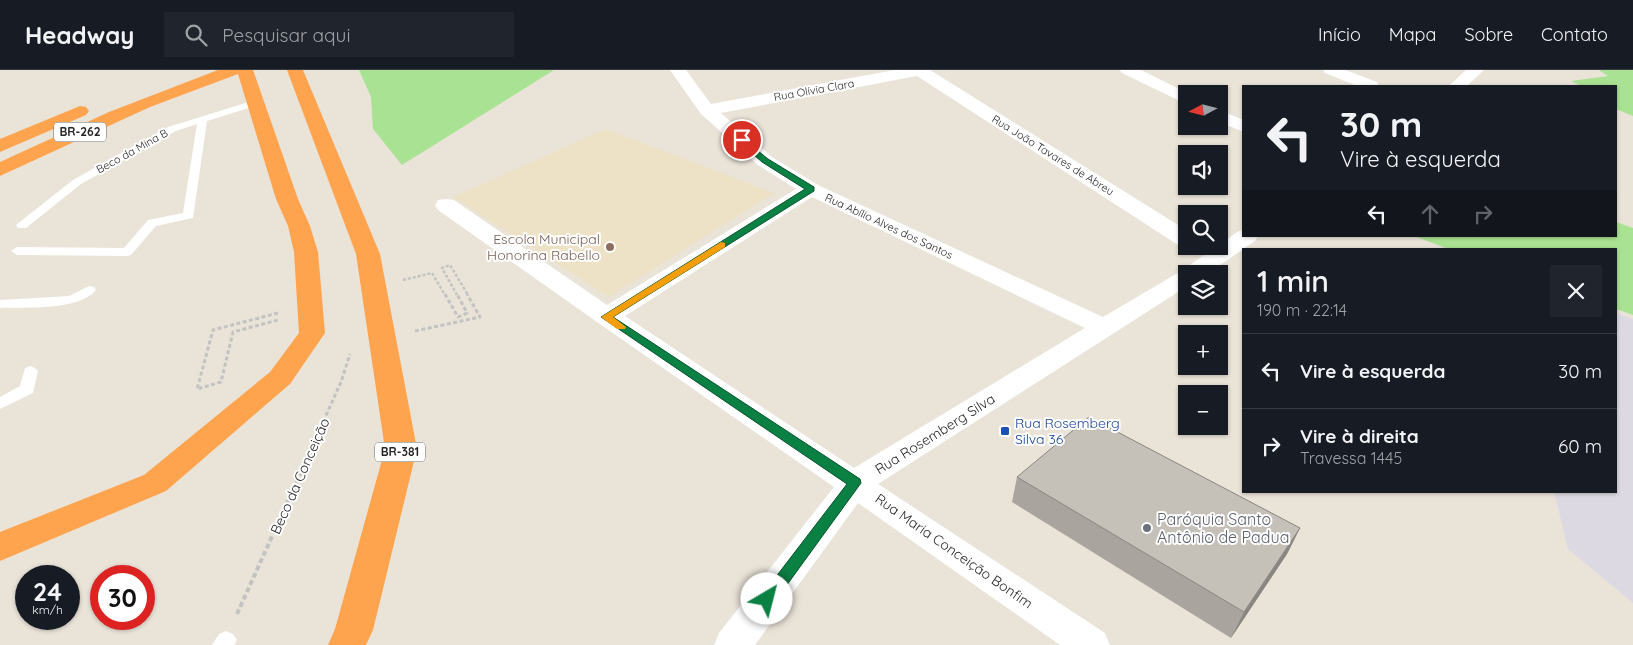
<!DOCTYPE html>
<html lang="pt">
<head>
<meta charset="utf-8">
<style>
  :root { --surface:#171b24; --page:#20242c; --text:#f1f3f6; --muted:#9ea1a6; --line:#363941 }
  body { margin:0; font-family:Quicksand,sans-serif; background:var(--page); color:var(--text); height:100vh; display:flex; flex-direction:column; font-size:19px; white-space:nowrap }
  * { box-sizing:border-box; margin:0 }
  p { font-size:16px; color:var(--muted) }
  .icon { flex:none; width:28px; height:28px; fill:none; stroke:currentColor; stroke-width:2; stroke-linecap:round; stroke-linejoin:round }
  .map { position:relative; flex:1; overflow:hidden }
  .drawer { position:absolute; left:1242px; top:178px; width:375px; height:245px; display:flex; flex-direction:column; background:var(--surface); border-radius:0px; box-shadow:0 1px 4px #0004 }
  .drawer>* { flex:none }
  .banner { position:absolute; left:1242px; top:15px; width:375px; height:152px; border-radius:0px; box-shadow:0 1px 4px #0004; background:#171b24; color:var(--text); overflow:hidden }
  .needle { width:32px; rotate:263deg }
  .fabs { position:absolute; left:1178px; top:15px; display:grid; gap:10px }
  .fabs a { display:grid; place-items:center; width:50px; height:50px; border-radius:0px; background:var(--surface); box-shadow:0 1px 4px #0004; font-size:25px }
  .speed { position:absolute; left:15px; top:495px; display:flex; gap:10px; font-size:25px; font-weight:700; text-align:center }
  .speed>* { display:grid; place-content:center; width:65px; height:65px; border-radius:50%; background:var(--surface); box-shadow:0 1px 4px #0004; line-height:1 }
  .speed small { font-size:12px; font-weight:400 }
  .speed .limit { border:8px solid #d22; background:#fff; color:#111 }
  .pin { position:absolute; display:grid; place-items:center; width:42px; height:42px; color:#fff; margin:-21px; border:2px solid #fff; border-radius:50%; box-shadow:0 1px 5px #0007 }
  .me { position:absolute; width:55px; margin:-28px; rotate:37deg; stroke-linejoin:round; filter:drop-shadow(0 0 4px #0008) }
  .turn { display:flex; align-items:center; gap:18px; height:105px; padding:0 15px; font-size:22px }
  .turn .icon { width:65px; height:65px; stroke-width:2.5 }
  .turn b { display:block; font-size:35px; line-height:42px }
  .lanes { display:flex; align-items:center; height:48px; padding:0 15px; background:#0003; justify-content:center; gap:25px; direction:ltr }
  .lanes .off { opacity:.35 }
  .round { display:grid; place-items:center; flex:none; width:52px; height:52px; border-radius:0px; background:var(--page) }
  .overview { display:flex; align-items:center; justify-content:space-between; height:85px; padding:0 15px }
  h1 { font-size:30px; font-weight:600; line-height:38px }
  ul { padding:0; list-style:none }
  li { display:flex; align-items:center; gap:15px; height:75px; padding:0 15px; border-top:1px solid var(--line) }
  li div { flex:1 }
  li b { display:block; font-size:19px }
  li em { font-style:normal }
  header { display:flex; align-items:center; gap:30px; box-sizing:border-box; height:70px; padding:0 25px; background:var(--surface); border-bottom:1px solid var(--line) }
  header strong { font-size:24px }
  nav { display:flex; gap:28px; margin-inline-start:auto; font-size:18px }
  .search { width:350px; height:45px; background:var(--page); display:flex; align-items:center; gap:12px; box-sizing:border-box; padding:0 18px; border-radius:0px; color:var(--muted); font-size:19px }
  .map>svg:first-child { display:block }
  .industrial { fill:#dcd9e2 }
  .education { fill:#ede2c6 }
  .green { fill:#aae293 }
  .lines { fill:none; stroke-linecap:round; stroke-linejoin:round }
  .path-far2 { stroke:#c3c3c3; stroke-width:2.5; stroke-dasharray:3 2; stroke-linecap:butt }
  .path-far1 { stroke:#c3c3c3; stroke-width:3; stroke-dasharray:4 2.5; stroke-linecap:butt }
  .path { stroke:#c3c3c3; stroke-width:4; stroke-dasharray:5 3; stroke-linecap:butt }
  .lane { fill:#fff; fill-rule:evenodd }
  .street { fill:#fff; fill-rule:evenodd }
  .highway { fill:#ffa44e; fill-rule:evenodd }
  .wall { fill:#a9a59e }
  .shaded-wall { fill:#8a8681 }
  .building { fill:#c5c0b8; stroke:#8a8681 }
  .route { fill:#0b8043; stroke:#07532c }
  .slow { fill:#f59e0b }
  .education-dot { fill:#8d6e63; stroke:#fff; stroke-width:2 }
  .transit-dot { fill:#1a4fb4; stroke:#fff; stroke-width:2 }
  .worship-dot { fill:#6b7280; stroke:#fff; stroke-width:2 }
  .labels { text-anchor:middle; stroke-width:4; stroke-linejoin:round; paint-order:stroke }
  .far-street-label { font-size:11px; fill:#272727; stroke:#fff }
  .shield { fill:#fff; stroke:#686868; stroke-width:1 }
  .shield-label { font-size:12px; font-weight:bold; fill:#272727 }
  .education-label { font-size:14px; fill:#785e54; stroke:#fff; text-anchor:end }
  .transit-label { font-size:14px; fill:#164399; stroke:#fff; text-anchor:start }
  .street-label { font-size:14px; fill:#272727; stroke:#fff }
  .near-worship-label { font-size:16px; fill:#5b616d; stroke:#fff; text-anchor:start }
</style>
</head>
<body>
<header>
<strong>Headway</strong>
<div class="search"><svg class="icon" aria-label="search" viewBox="0 0 24 24"><circle cx="10" cy="10" r="6"/><path d="M15 15l6 6"/></svg>Pesquisar aqui</div>
<nav><a>Início</a><a>Mapa</a><a>Sobre</a><a>Contato</a></nav>
</header>
<div class="map">
<svg width="1633" height="575" viewBox="0 0 1633 575">
  <rect width="100%" height="100%" fill="#eae3d8"/>
  <polygon class="industrial" points="1616,243 1633,249 1633,533 1568,479 1554,421 1616,421"/>
  <polygon class="education" points="606,59 774,123 609,227 453,127"/>
  <g class="green">
    <polygon points="359,0 554,0 402,95 373,59 371,27"/>
    <polygon points="1599,0 1633,0 1633,46 1616,39 1616,16 1581,16 1571,11 1608,6"/>
    <polygon points="1616,152 1633,158 1633,245 1616,239 1616,179 1448,179 1414,166 1616,166"/>
  </g>
  <g class="lines">
    <g class="path-far2">
      <polyline points="403,210 432,203 445,225"/>
      <polyline points="457,225 442,198 450,195 468,225"/>
    </g>
    <g class="path-far1">
      <polyline points="445,224 458,247 467,243 457,224"/>
      <polyline points="278,243 213,260 197,319 221,312 233,262 278,250"/>
      <polyline points="415,261 480,247 467,224"/>
      <polyline points="310,381 341,312 350,284"/>
    </g>
    <polyline class="path" points="237,544 311,380"/>
    <g class="lane">
      <polygon points="255,30 260,33 258,35 207,51 193,148 156,156 131,185 127,186 17,185 11,181 17,177 124,178 148,150 183,143 197,54 176,61 81,114 26,158 18,158 16,155 73,110 168,57"/>
      <path d="M89,216L94,217L96,220C79,241 25,237 0,238V230L69,226Z"/>
      <polygon points="30,296 35,298 38,301 33,323 0,339 0,327 20,316 25,298"/>
      <polygon points="226,561 233,564 237,570 234,575 212,575 219,564"/>
    </g>
    <g class="street">
      <path d="M670,0H686L711,34L895,0H930L1186,160V176H1188L1178,175L917,6L721,43L772,87L818,115L1103,247L1181,201L1239,161L1244,160V166H1258L1255,171L1207,204H1186V217L878,414L1105,563L1110,575H1060L858,433L755,575H714L719,563L834,417L597,252L438,140L435,135L438,130L446,129L454,130L607,235L796,119L758,95L701,44ZM812,127L1085,258L854,398L625,246Z"/>
      <polygon points="1120,0 1141,0 1189,24 1186,24 1186,34 1122,3"/>
      <polygon points="1323,0 1345,0 1377,12 1379,16 1357,16 1325,3"/>
      <polygon points="1466,0 1484,0 1467,16 1449,16"/>
      <polygon points="1219,40 1244,50 1244,62 1219,52"/>
    </g>
    <g class="highway">
      <polygon points="218,0 253,0 298,129 310,156 318,182 325,263 290,314 166,421 0,491 0,462 144,405 270,302 299,263 294,182 288,156 276,129 238,4 150,37 0,106 0,92 109,42"/>
      <polygon points="287,0 303,0 380,184 417,379 373,560 366,575 328,575 335,559 385,379 356,184"/>
      <polygon points="80,36 86,37 89,41 86,45 0,82 0,69"/>
    </g>
  </g>
  <polygon class="wall" points="1017,407 1300,458 1287,484 1231,568 1012,432"/>
  <polygon class="shaded-wall" points="1300,458 1287,484 1231,568 1244,542"/>
  <polygon class="building" points="1089,347 1300,458 1244,542 1017,407"/>
  <polygon class="route" points="742,68 768,89 814,117 814,121 613,247 860,409 861,413 773,534 767,536 762,534 759,529 762,525 847,414 601,247 805,119 762,92 739,72 738,70"/>
  <polygon class="slow" points="721,172 725,173 725,177 613,247 626,257 625,259 617,259 601,247"/>
  <circle class="education-dot" cx="610" cy="177" r="5"/>
  <rect class="transit-dot" x="1000" y="356" width="10" height="10" rx="2.5"/>
  <circle class="worship-dot" cx="1147" cy="458" r="5"/>
  <g class="labels">
    <g class="far-street-label">
      <text transform="translate(814 20) rotate(-10)" y="4">Rua Olívia Clara</text>
      <text transform="translate(132 81) rotate(-29)" y="4">Beco da Mina B</text>
      <text transform="translate(1053 85) rotate(32)" y="4">Rua João Tavares de Abreu</text>
      <text transform="translate(889 156) rotate(25)" y="4">Rua Abílio Alves dos Santos</text>
    </g>
    <g class="shield">
      <rect x="54" y="52.5" width="52" height="19" rx="4"/>
      <rect x="375" y="372.5" width="50" height="19" rx="4"/>
    </g>
    <g class="shield-label">
      <text x="80" y="66">BR-262</text>
      <text x="400" y="386">BR-381</text>
    </g>
    <g class="education-label">
      <text x="600" y="174">Escola Municipal<tspan x="600" dy="16">Honorina Rabello</tspan></text>
    </g>
    <g class="transit-label">
      <text x="1015" y="358">Rua Rosemberg<tspan x="1015" dy="16">Silva 36</tspan></text>
    </g>
    <g class="street-label">
      <text transform="translate(935 364) rotate(-32)" y="5">Rua Rosemberg Silva</text>
      <text transform="translate(300 406) rotate(-66)" y="5">Beco da Conceição</text>
      <text transform="translate(954 481) rotate(35)" y="5">Rua Maria Conceição Bonfim</text>
    </g>
    <g class="near-worship-label">
      <text x="1157" y="455">Paróquia Santo<tspan x="1157" dy="18">Antônio de Padua</tspan></text>
    </g>
  </g>
</svg>
<div class="fabs">
<a><svg class="needle" viewBox="-14 -14 28 28"><path d="M0-13l5 13h-10z" fill="#e53935"/><path d="M0 13l5-13h-10z" fill="#9ea1a6"/></svg></a>
<a><svg class="icon" aria-label="sound" viewBox="0 0 24 24"><path d="M4 9h4l5-4v14l-5-4H4zM17 9q2 3 0 6"/></svg></a>
<a><svg class="icon" aria-label="search" viewBox="0 0 24 24"><circle cx="10" cy="10" r="6"/><path d="M15 15l6 6"/></svg></a>
<a><svg class="icon" aria-label="layers" viewBox="0 0 24 24"><path d="M12 4l9 5-9 5-9-5zM3 14l9 5 9-5"/></svg></a>
<a>+</a>
<a>−</a>
</div>
<div class="speed"><div>24<small>km/h</small></div><div class="limit">30</div></div>
<div class="pin" style="left:742px;top:70px;background:#d93025"><svg class="icon" aria-label="arrive" viewBox="0 0 24 24"><path d="M6 21V4h12l-3 4 3 4H6"/></svg></div>
<svg class="me" style="left:767px;top:529px" viewBox="-20 -20 40 40"><circle r="19" fill="#fff"/><path d="M0-13L10 11 0 6-10 11z" fill="#0b8043"/></svg>
<div class="banner">
<div class="turn"><svg class="icon" aria-label="left" viewBox="0 0 24 24"><path d="M17 20v-9H6M10 6l-5 5 5 5"/></svg><div><b>30 m</b>Vire à esquerda</div></div>
<div class="lanes"><svg class="icon" aria-label="left" viewBox="0 0 24 24"><path d="M17 20v-9H6M10 6l-5 5 5 5"/></svg><svg class="icon off" aria-label="ahead" viewBox="0 0 24 24"><path d="M12 20V5M6 11l6-6 6 6"/></svg><svg class="icon off" aria-label="right" viewBox="0 0 24 24"><path d="M7 20v-9h11M14 6l5 5-5 5"/></svg></div>
</div>
<section class="drawer">
<div class="overview"><div><h1>1 min</h1><p>190 m · 22:14</p></div><a class="round"><svg class="icon" aria-label="close" viewBox="0 0 24 24"><path d="M6 6l12 12M18 6L6 18"/></svg></a></div>
<ul>
<li><svg class="icon" aria-label="left" viewBox="0 0 24 24"><path d="M17 20v-9H6M10 6l-5 5 5 5"/></svg><div><b>Vire à esquerda</b></div><em>30 m</em></li>
<li><svg class="icon" aria-label="right" viewBox="0 0 24 24"><path d="M7 20v-9h11M14 6l5 5-5 5"/></svg><div><b>Vire à direita</b><p>Travessa 1445</p></div><em>60 m</em></li>
</ul>
</section>
</div>
</body>
</html>
